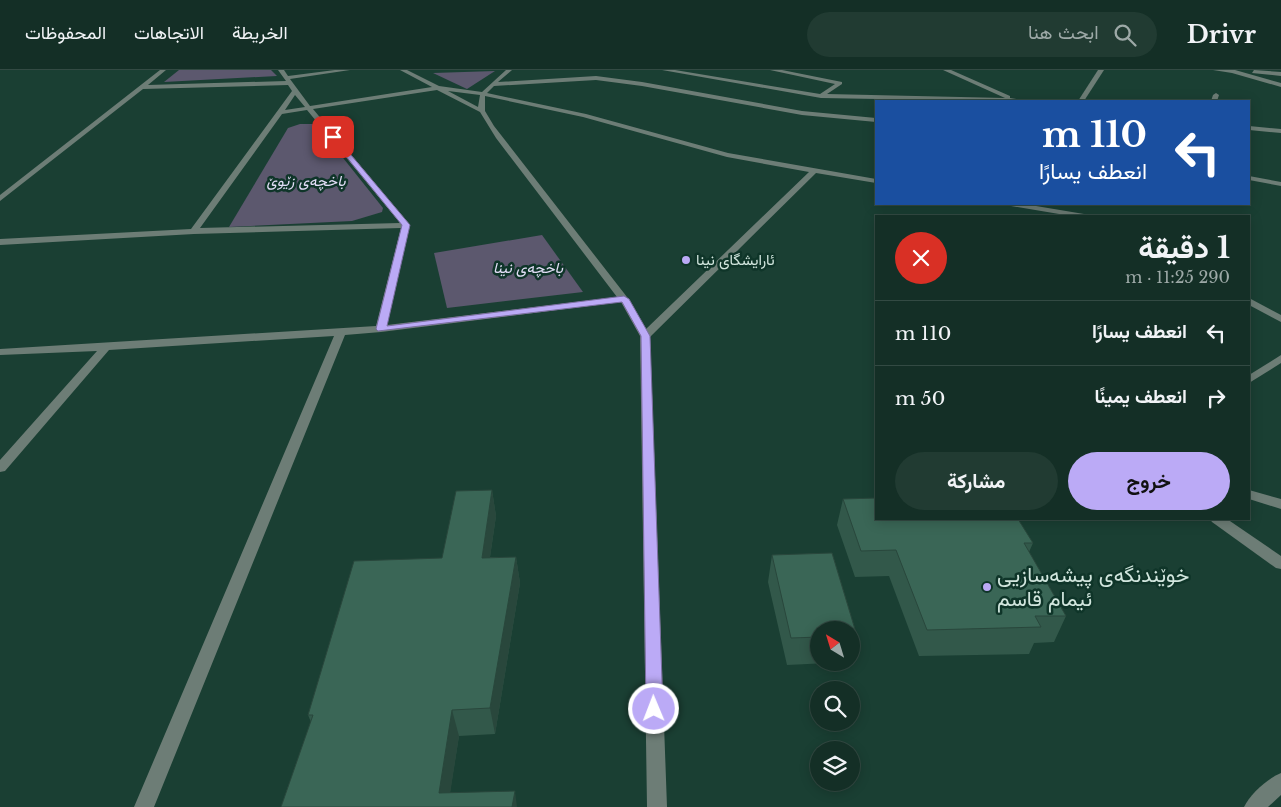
<!DOCTYPE html>
<html lang="ar">
<head>
<meta charset="utf-8">
<style>
  :root { --surface:#142f26; --page:#213b32; --text:#f1f3f6; --muted:#9da9a7; --line:#334a43; --accent:#bbaaf6 }
  body { margin:0; font-family:"Libre Baskerville",Vazirmatn,serif; background:var(--page); color:var(--text); direction:rtl; height:100vh; display:flex; flex-direction:column; font-size:19px; white-space:nowrap }
  * { box-sizing:border-box; margin:0 }
  p { font-size:16px; color:var(--muted) }
  .icon { flex:none; width:28px; height:28px; fill:none; stroke:currentColor; stroke-width:2; stroke-linecap:round; stroke-linejoin:round }
  .map { position:relative; flex:1; overflow:hidden; direction:ltr }
  .panel { position:absolute; left:875px; top:145px; width:375px; height:305px; display:flex; flex-direction:column; background:var(--surface); border-radius:0px; box-shadow:0 2px 12px #0003,0 0 0 1px var(--line); direction:rtl }
  .panel>* { flex:none }
  .top-card { position:absolute; left:875px; top:30px; width:375px; height:105px; border-radius:0px; box-shadow:0 2px 12px #0003,0 0 0 1px var(--line); direction:rtl; background:#1a4fa0; color:#fff; overflow:hidden }
  .needle { width:32px; rotate:322deg }
  .tools { position:absolute; left:810px; top:551px; display:grid; gap:10px }
  .tools a { display:grid; place-items:center; width:50px; height:50px; border-radius:50%; background:var(--surface); box-shadow:0 2px 12px #0003,0 0 0 1px var(--line); font-size:25px }
  .pin { position:absolute; display:grid; place-items:center; width:42px; height:42px; color:#fff; margin:-21px; border-radius:10px; box-shadow:0 2px 8px #0006 }
  .me { position:absolute; width:55px; margin:-28px; rotate:359deg; stroke-linejoin:round; filter:drop-shadow(0 0 4px #0008) }
  .turn { display:flex; align-items:center; gap:18px; height:105px; padding:0 20px; font-size:22px }
  .turn .icon { width:65px; height:65px; stroke-width:2.5 }
  .turn b { display:block; font-size:35px; line-height:42px }
  .round { display:grid; place-items:center; flex:none; width:52px; height:52px; border-radius:26px; background:var(--page) }
  .head { display:flex; align-items:center; justify-content:space-between; height:85px; padding:0 20px }
  h1 { font-size:30px; font-weight:700; line-height:38px }
  .primary-button { display:flex; gap:10px; margin-top:auto; padding:10px 20px }
  .primary-button a { flex:1; height:58px; border-radius:30px; background:var(--accent); color:#111; font-size:20px; font-weight:700; line-height:58px; text-align:center }
  .primary-button a+a { background:var(--page); color:var(--text) }
  ul { padding:0; list-style:none }
  li { display:flex; align-items:center; gap:15px; height:65px; padding:0 20px; border-top:1px solid var(--line) }
  li div { flex:1 }
  li b { display:block; font-size:19px }
  li em { font-style:normal }
  header { display:flex; align-items:center; gap:30px; box-sizing:border-box; height:70px; padding:0 25px; background:var(--surface); border-bottom:1px solid var(--line) }
  header strong { font-size:24px }
  nav { display:flex; gap:28px; margin-inline-start:auto; font-size:18px }
  .search { width:350px; height:45px; background:var(--page); display:flex; align-items:center; gap:12px; box-sizing:border-box; padding:0 18px; border-radius:28px; color:var(--muted); font-size:19px }
  .map>svg:first-child { display:block }
  .green { fill:#5c586e }
  .lines { fill:none; stroke-linecap:round; stroke-linejoin:round }
  .minor { fill:#6d7d76; fill-rule:evenodd }
  .wall { fill:#32584a }
  .shaded-wall { fill:#29473c }
  .building { fill:#3a6656; stroke:#29473c }
  .route { fill:#bbaaf6; stroke:#7a6ea0 }
  .poi-dot { fill:#bbaaf6; stroke:#0f3529; stroke-width:2 }
  .labels { text-anchor:middle; stroke-width:5; stroke-linejoin:round; paint-order:stroke }
  .far-park-label { font-size:15px; font-style:italic; fill:#e3def7; stroke:#0f3529 }
  .far-poi-label { font-size:15px; fill:#d2e6de; stroke:#0f3529; text-anchor:start }
  .near-poi-label { font-size:21px; fill:#d2e6de; stroke:#0f3529; text-anchor:start }
</style>
</head>
<body>
<header>
<strong>Drivr</strong>
<div class="search"><svg class="icon" aria-label="search" viewBox="0 0 24 24"><circle cx="10" cy="10" r="6"/><path d="M15 15l6 6"/></svg>ابحث هنا</div>
<nav><a>الخريطة</a><a>الاتجاهات</a><a>المحفوظات</a></nav>
</header>
<div class="map">
<svg width="1281" height="737" viewBox="0 0 1281 737">
  <rect width="100%" height="100%" fill="#1a3f33"/>
  <g class="green">
    <polygon points="179,0 271,0 277,6 164,12"/>
    <polygon points="495,1 467,19 433,3"/>
    <polygon points="300,54 316,54 383,138 382,142 352,151 229,157 288,58"/>
    <polygon points="542,165 583,222 447,238 434,183"/>
  </g>
  <g class="lines">
    <g class="minor">
      <path d="M160,0H166L148,15L286,11L278,0H284L288,6L335,0H350L290,9L310,36L432,17L400,0H407L439,16L482,22L506,0H512L498,12L596,6L642,12L802,41L876,48V52L802,45L642,16L596,10L494,16L487,23L586,44L728,83L876,109V113L816,103L650,267L667,737H647L640,266L621,232L381,262L345,265L154,737H134L334,266L109,280L5,401L0,402V390L97,281L0,285V279L376,256L401,158L194,164L0,175V169L191,159L292,21L288,15L143,19L0,131V125ZM437,20L480,42L496,68L617,227L387,255L410,155L313,39ZM448,21L480,25L478,37ZM295,25L305,37L285,40ZM485,26L583,47L727,87L809,102L646,259L627,227L494,56L485,41ZM307,40L400,153L200,158L282,44Z"/>
      <polygon points="662,0 675,0 820,24 835,14 770,0 782,0 842,12 842,14 827,24 1005,28 943,0 951,0 1010,26 1010,28 1022,30 991,31 821,28"/>
      <polygon points="1098,0 1104,0 1084,31 1078,31"/>
      <polygon points="1213,0 1235,0 1281,13 1281,17 1232,3"/>
      <polygon points="1254,0 1281,2 1281,6 1252,3"/>
      <polygon points="1216,23 1219,25 1217,31 1211,31 1213,25"/>
      <polygon points="1249,56 1281,59 1281,63 1249,60"/>
      <polygon points="1249,106 1281,112 1281,116 1249,110"/>
      <polygon points="1007,134 1024,134 1084,144 1088,146 1071,146 1011,136"/>
      <polygon points="1249,228 1281,245 1281,252 1249,235"/>
      <polygon points="1281,285 1281,293 1249,313 1249,305"/>
      <polygon points="1249,420 1281,429 1281,439 1249,429"/>
      <polygon points="1210,449 1227,449 1281,486 1281,499 1276,498 1212,452"/>
      <path d="M1281,703V725L1268,737H1244C1250,724 1268,708 1281,703Z"/>
    </g>
  </g>
  <g class="wall">
    <polygon points="492,420 496,446 490,487 516,487 520,513 495,664 459,666 450,722 281,737 311,652 308,645 442,488"/>
    <polygon points="843,429 1033,473 1029,482 1066,546 1054,572 1034,573 1029,584 919,586 889,506 855,507 837,455"/>
    <polygon points="832,483 857,566 851,590 851,560 819,560 819,592 849,592 787,595 768,512 772,485"/>
  </g>
  <g class="shaded-wall">
    <polygon points="492,420 496,446 486,514 482,488"/>
    <polygon points="516,487 520,513 495,664 490,638"/>
    <polygon points="452,640 459,666 448,737 439,723"/>
    <polygon points="515,721 517,737 512,737"/>
  </g>
  <g class="building">
    <polygon points="492,420 482,488 516,487 490,638 452,640 439,723 515,721 512,737 281,737 313,645 308,645 354,491 442,488 456,421"/>
    <polygon points="876,428 876,449 1018,449 1033,473 1024,473 1066,546 1035,546 1041,557 927,560 896,480 861,481 843,429"/>
    <polygon points="832,483 857,566 851,566 851,560 819,560 819,567 791,568 772,485"/>
  </g>
  <polygon class="route" points="331,66 335,66 410,155 387,256 624,226 629,229 650,266 663,639 660,644 654,646 649,644 646,639 641,266 622,232 378,261 376,259 402,155 331,68"/>
  <g class="poi-dot">
    <circle cx="686" cy="190" r="5"/>
    <circle cx="987" cy="517" r="5"/>
  </g>
  <g class="labels">
    <g class="far-park-label">
      <text x="306" y="116">باخچەی زێوێ</text>
      <text x="528" y="203">باخچەی نینا</text>
    </g>
    <g class="far-poi-label">
      <text x="696" y="195">ئارایشگای نینا</text>
    </g>
    <g class="near-poi-label">
      <text x="997" y="512">خوێندنگەی پیشەسازیی<tspan x="997" dy="24">ئیمام قاسم</tspan></text>
    </g>
  </g>
</svg>
<div class="tools">
<a><svg class="needle" viewBox="-14 -14 28 28"><path d="M0-13l5 13h-10z" fill="#e53935"/><path d="M0 13l5-13h-10z" fill="#9da9a7"/></svg></a>
<a><svg class="icon" aria-label="search" viewBox="0 0 24 24"><circle cx="10" cy="10" r="6"/><path d="M15 15l6 6"/></svg></a>
<a><svg class="icon" aria-label="layers" viewBox="0 0 24 24"><path d="M12 4l9 5-9 5-9-5zM3 14l9 5 9-5"/></svg></a>
</div>
<div class="pin" style="left:333px;top:67px;background:#d93025"><svg class="icon" aria-label="arrive" viewBox="0 0 24 24"><path d="M6 21V4h12l-3 4 3 4H6"/></svg></div>
<svg class="me" style="left:654px;top:639px" viewBox="-20 -20 40 40"><circle r="17" fill="#bbaaf6" stroke="#fff" stroke-width="3"/><path d="M0-11L8 9 0 5-8 9z" fill="#fff"/></svg>
<div class="top-card">
<div class="turn"><svg class="icon" aria-label="left" viewBox="0 0 24 24"><path d="M17 20v-9H6M10 6l-5 5 5 5"/></svg><div><b>110 m</b>انعطف يسارًا</div></div>
</div>
<section class="panel">
<div class="head"><div><h1>1 دقيقة</h1><p>290 m · 11:25</p></div><a class="round" style="background:#d93025;color:#fff"><svg class="icon" aria-label="close" viewBox="0 0 24 24"><path d="M6 6l12 12M18 6L6 18"/></svg></a></div>
<ul>
<li><svg class="icon" aria-label="left" viewBox="0 0 24 24"><path d="M17 20v-9H6M10 6l-5 5 5 5"/></svg><div><b>انعطف يسارًا</b></div><em>110 m</em></li>
<li><svg class="icon" aria-label="right" viewBox="0 0 24 24"><path d="M7 20v-9h11M14 6l5 5-5 5"/></svg><div><b>انعطف يمينًا</b></div><em>50 m</em></li>
</ul>
<div class="primary-button"><a>خروج</a><a>مشاركة</a></div>
</section>
</div>
</body>
</html>
